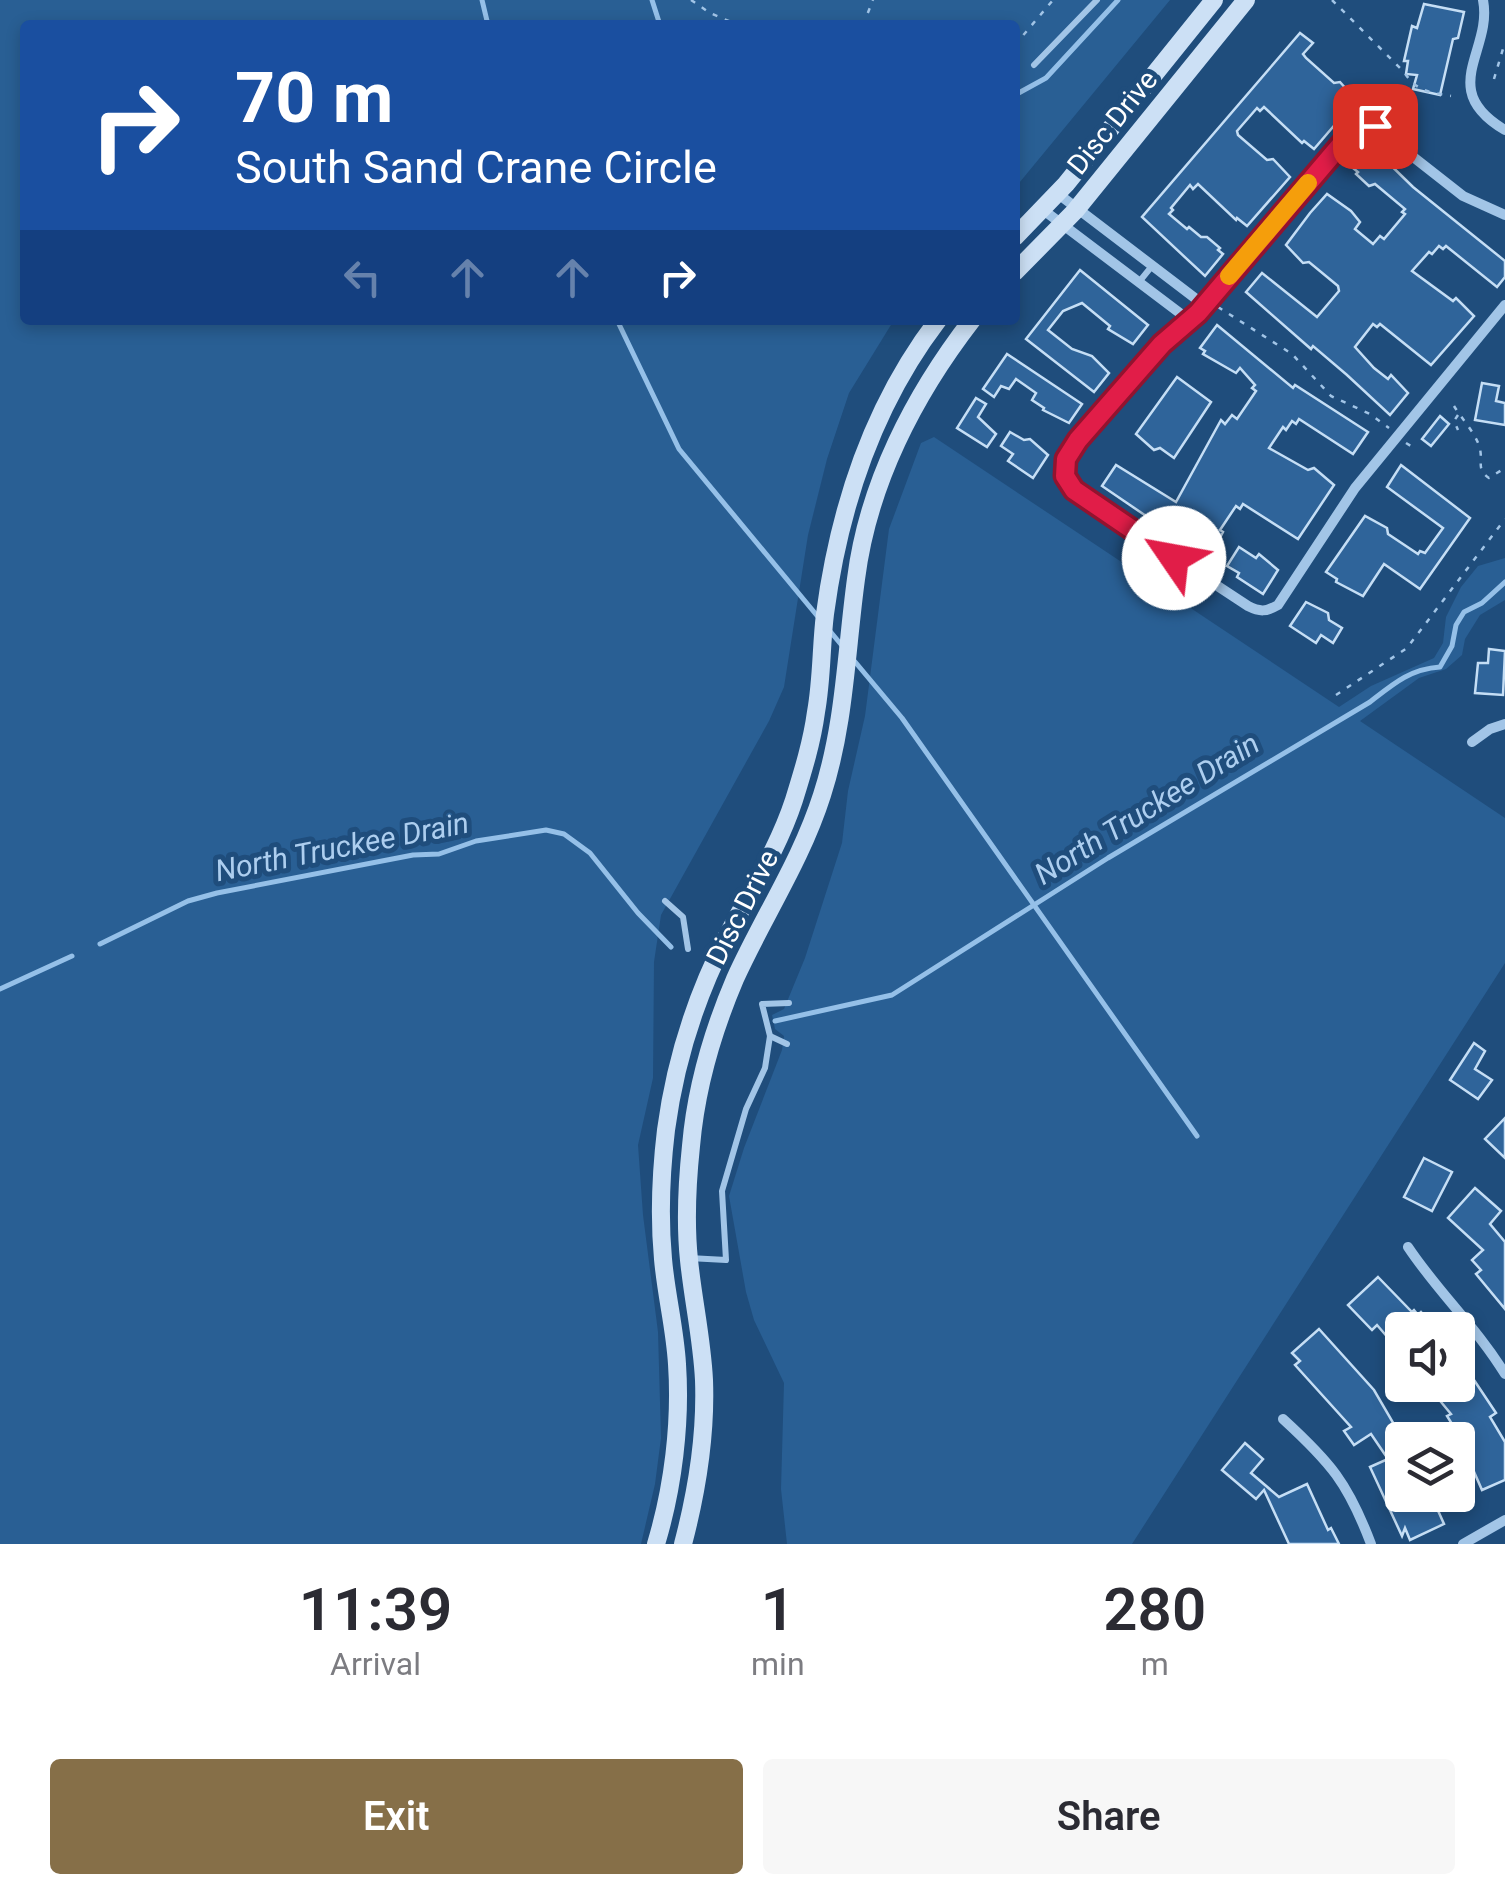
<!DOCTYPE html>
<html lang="en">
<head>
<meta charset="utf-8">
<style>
  :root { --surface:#fff; --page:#f7f7f7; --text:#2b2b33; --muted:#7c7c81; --accent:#866f48 }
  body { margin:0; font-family:Roboto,sans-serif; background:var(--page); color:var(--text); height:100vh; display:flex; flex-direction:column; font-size:38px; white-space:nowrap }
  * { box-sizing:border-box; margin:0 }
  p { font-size:32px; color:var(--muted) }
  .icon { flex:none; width:55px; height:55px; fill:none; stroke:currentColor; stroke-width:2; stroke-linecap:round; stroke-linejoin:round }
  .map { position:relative; height:1544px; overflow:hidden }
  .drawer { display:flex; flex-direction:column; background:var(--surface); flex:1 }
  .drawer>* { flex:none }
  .banner { position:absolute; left:20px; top:20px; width:1000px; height:305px; border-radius:10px; box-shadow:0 5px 15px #0003; background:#1a4fa0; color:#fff; overflow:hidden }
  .tools { position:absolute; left:1385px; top:1312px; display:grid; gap:20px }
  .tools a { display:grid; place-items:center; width:90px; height:90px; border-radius:10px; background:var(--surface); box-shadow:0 5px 15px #0003; font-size:50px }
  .pin { position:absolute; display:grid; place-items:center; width:85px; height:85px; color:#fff; margin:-42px; border-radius:20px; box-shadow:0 5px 15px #0006 }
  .me { position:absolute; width:110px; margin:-55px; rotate:303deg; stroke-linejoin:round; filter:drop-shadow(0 0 8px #0008) }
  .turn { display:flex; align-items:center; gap:35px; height:210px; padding:0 50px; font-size:45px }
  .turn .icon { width:130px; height:130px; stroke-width:2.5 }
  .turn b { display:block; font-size:70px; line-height:85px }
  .lanes { display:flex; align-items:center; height:95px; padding:0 50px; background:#0003; justify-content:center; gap:50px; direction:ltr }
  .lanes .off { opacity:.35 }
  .eta { display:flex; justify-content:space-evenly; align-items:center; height:170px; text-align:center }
  .eta b { font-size:60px; font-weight:600; line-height:70px }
  .primary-button { display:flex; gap:20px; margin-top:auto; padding:20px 50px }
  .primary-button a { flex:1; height:115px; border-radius:10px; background:var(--accent); color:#fff; font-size:40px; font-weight:600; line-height:115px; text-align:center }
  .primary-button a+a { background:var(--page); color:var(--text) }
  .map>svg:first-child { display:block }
  .green { fill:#295f94 }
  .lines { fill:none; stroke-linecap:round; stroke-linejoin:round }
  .stream { stroke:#95c0e8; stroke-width:5 }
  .building { fill:#2f649a; stroke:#c5def5; stroke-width:2.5 }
  .path { stroke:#a2c5e7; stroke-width:2.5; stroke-dasharray:5 8; stroke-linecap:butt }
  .service { stroke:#a2c5e7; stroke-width:6 }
  .minor { stroke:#a2c5e7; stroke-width:10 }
  .secondary { stroke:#cce0f5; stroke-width:18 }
  .route-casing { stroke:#92132f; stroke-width:25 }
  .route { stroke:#e11d48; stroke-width:18 }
  .slow { stroke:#f59e0b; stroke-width:18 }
  .labels { text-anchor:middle; stroke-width:10; stroke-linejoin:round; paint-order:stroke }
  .street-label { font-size:28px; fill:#fff; stroke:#1f4d7c }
  .water-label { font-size:30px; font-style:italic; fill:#adceef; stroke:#1f4d7c }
</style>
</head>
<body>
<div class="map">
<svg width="1505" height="1544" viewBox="0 0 1505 1544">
  <rect width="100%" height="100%" fill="#1f4d7c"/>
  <g class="green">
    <polygon points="0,0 1170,0 1015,188 1015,25 25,25 25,320 894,320 849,393 827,459 808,535 784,687 769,721 661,915 654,962 653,1078 638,1145 643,1215 658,1332 661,1438 655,1484 641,1544 0,1544"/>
    <polygon points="934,437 1339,707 1371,686 1434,658 1443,643 1446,617 1461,587 1478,566 1505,558 1505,600 1480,615 1465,639 1462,655 1446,669 1419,678 1360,721 1505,818 1505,963 1132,1544 787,1544 781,1489 784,1383 754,1320 746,1292 729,1196 744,1148 782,1050 784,1036 775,1029 772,1015 784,1009 805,958 842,843 848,791 865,716 889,529 921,443"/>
  </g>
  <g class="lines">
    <g class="stream">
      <polyline points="482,0 488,25"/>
      <polyline points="652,0 660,25"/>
      <polyline points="1015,95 1046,78 1118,0"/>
      <polyline points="617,320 679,449 819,618"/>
      <polyline points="829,630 844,648"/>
      <polyline points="851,657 902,718 1197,1136"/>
      <polyline points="100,944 188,901 217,893 413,855 439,854 476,841 546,830 564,834 590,853 638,913 671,947"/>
      <polyline points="0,989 72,956"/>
      <path d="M775,1021L892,995L1108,858L1370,702C1393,684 1410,669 1440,667L1452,646L1456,625L1464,612L1482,603L1505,582"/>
    </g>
  </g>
  <g class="building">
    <polygon points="1424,4 1464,12 1458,38 1453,39 1440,95 1413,89 1417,75 1406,74 1408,61 1404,61 1412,26 1417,28"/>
    <polygon points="1300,33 1313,43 1303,54 1306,58 1334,83 1340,82 1356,100 1314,149 1304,141 1302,143 1264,107 1260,111 1257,108 1237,131 1238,135 1267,160 1273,159 1290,177 1247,226 1237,218 1236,220 1198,184 1193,189 1190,185 1171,208 1173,210 1169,214 1187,229 1189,227 1201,237 1207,237 1220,248 1218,250 1223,254 1205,276 1142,217"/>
    <polygon points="1371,146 1413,187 1505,261 1505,277 1497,287 1446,246 1443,249 1439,246 1432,254 1429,252 1412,271 1453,301 1456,298 1474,316 1431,365 1380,324 1377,327 1373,324 1355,347 1374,368 1388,379 1391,375 1408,393 1390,415 1347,375 1313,346 1311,349 1246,292 1262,273 1317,317 1339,291 1338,286 1309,262 1303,263 1286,245 1310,213 1327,194 1351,211 1360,222 1355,229 1373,244 1380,236 1384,239 1405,214 1402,212 1405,209 1375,184 1369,186 1356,174 1358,172 1353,168"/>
    <polygon points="1080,270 1148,325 1133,344 1108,329 1110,326 1082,303 1063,311 1048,330 1072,349 1092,356 1109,373 1094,392 1026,339"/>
    <polygon points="1217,325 1293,388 1295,385 1368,432 1353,454 1299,419 1296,424 1292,421 1286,430 1283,427 1269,448 1308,470 1314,468 1334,485 1298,539 1243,504 1240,509 1236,506 1220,530 1223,532 1211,555 1175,533 1174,535 1102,486 1116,465 1176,502 1221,420 1225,424 1232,415 1237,419 1256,391 1252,388 1255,385 1240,368 1236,373 1203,354 1205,351 1200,348"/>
    <polygon points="1007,354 1082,404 1069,423 1043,410 1044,408 1032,400 1036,393 1016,379 1009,389 1001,386 994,397 983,389"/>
    <polygon points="1177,377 1211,402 1174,458 1160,448 1154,450 1136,434"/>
    <polygon points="1482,383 1499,386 1496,401 1505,403 1505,425 1475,420"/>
    <polygon points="976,398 986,404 978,417 996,434 987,447 957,428"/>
    <polygon points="1440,416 1449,424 1431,446 1422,439"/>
    <polygon points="1010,432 1024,440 1030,439 1048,455 1033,478 1008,461 1013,454 1001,446"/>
    <polygon points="1401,465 1470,518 1420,589 1384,564 1363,596 1336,582 1337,579 1326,572 1365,516 1387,528 1388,534 1418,554 1420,551 1425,553 1443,528 1387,487"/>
    <polygon points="1239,547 1256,558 1259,554 1278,570 1263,594 1237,577 1239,573 1227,566"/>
    <polygon points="1306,602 1328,613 1329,620 1342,628 1333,643 1321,635 1316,643 1290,626"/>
    <polygon points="1489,649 1505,651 1503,695 1475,693 1478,663 1488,663"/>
    <polygon points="1474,1043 1485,1051 1475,1069 1492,1080 1478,1099 1450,1080"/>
    <polygon points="1505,1118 1505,1158 1485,1139"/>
    <polygon points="1424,1158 1452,1172 1432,1211 1404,1197"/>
    <polygon points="1475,1188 1501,1211 1490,1224 1505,1242 1505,1309 1476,1274 1481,1270 1472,1260 1483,1250 1448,1218"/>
    <polygon points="1378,1277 1412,1312 1414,1310 1418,1315 1421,1312 1437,1330 1402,1330 1402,1354 1377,1325 1372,1330 1348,1305"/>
    <polygon points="1319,1329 1374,1390 1402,1438 1402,1504 1431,1495 1444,1524 1410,1540 1405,1528 1402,1536 1370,1467 1388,1459 1371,1434 1354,1445 1344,1431 1351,1427 1295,1365 1300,1361 1292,1353"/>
    <polygon points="1458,1356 1496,1413 1490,1417 1505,1442 1505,1480 1482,1490 1468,1458 1472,1456 1447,1416 1451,1414 1427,1385 1458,1385"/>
    <polygon points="1245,1443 1263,1459 1251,1473 1279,1497 1307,1484 1328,1530 1331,1528 1339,1544 1289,1544 1264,1490 1256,1499 1222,1470"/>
  </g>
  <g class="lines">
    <g class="path">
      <polyline points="691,0 710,13 738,25"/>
      <path d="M1332,0L1404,72C1417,92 1429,92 1451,96"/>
      <polyline points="863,25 873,0"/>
      <polyline points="1015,45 1053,0"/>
      <polyline points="1494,79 1505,42"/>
      <polyline points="1218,307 1292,354 1331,396 1370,414 1389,428"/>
      <path d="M1454,406C1462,419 1477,435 1480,449C1483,463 1476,469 1489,478L1505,468"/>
      <polyline points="1458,415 1454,421 1458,430"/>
      <polyline points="1406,443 1414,448"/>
      <polyline points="1336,695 1407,648 1505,519"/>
    </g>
    <g class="service">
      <polyline points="1034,65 1097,0"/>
      <polyline points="1139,282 1152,266"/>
      <polyline points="665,901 683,917 688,949"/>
      <polyline points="770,1036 787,1044"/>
      <polyline points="689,1258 726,1260 722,1191 746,1109 765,1068 770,1036 762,1004 789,1003"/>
    </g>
    <g class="minor">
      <path d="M1483,0C1493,51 1436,89 1505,130"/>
      <polyline points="1057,193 1204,305"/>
      <polyline points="1042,209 1189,320"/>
      <path d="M1505,215L1463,196L1375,127L1357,130L1345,141L1198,313L1162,344L1078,440L1066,459L1065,476L1074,490L1096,506L1248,606C1260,612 1266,612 1278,605L1355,488L1505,305"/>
      <polyline points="1472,742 1490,729 1505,724"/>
      <path d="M1408,1247C1438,1292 1477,1328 1505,1374"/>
      <path d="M1283,1419C1331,1463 1348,1483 1371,1544"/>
      <polyline points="1463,1544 1505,1520"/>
    </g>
    <g class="secondary">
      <polyline points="1015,237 1066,184 1214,0"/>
      <polyline points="1015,272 1075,211 1246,0"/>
      <path d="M656,1544C673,1488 681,1423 677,1364C675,1329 666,1294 663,1259C659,1216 661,1172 666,1130C675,1063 696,996 727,936C751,890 778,849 794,800C803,771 812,742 816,712C822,679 821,646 825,614C839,509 873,405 938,320"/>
      <path d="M683,1544C697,1491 706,1434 704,1380C702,1339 693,1300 689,1260C685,1222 687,1184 691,1146C696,1088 712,1033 735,979C763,917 801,861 822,795C845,724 846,652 856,579C868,484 914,395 972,320"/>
    </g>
  </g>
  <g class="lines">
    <defs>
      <polyline id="route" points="1174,558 1074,490 1065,476 1066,459 1078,440 1162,344 1198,313 1344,141 1358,130 1375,126"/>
    </defs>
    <use href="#route" class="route-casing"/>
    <use href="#route" class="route"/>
    <polyline class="slow" points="1229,276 1308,183"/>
  </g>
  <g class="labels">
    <g class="street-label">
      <text transform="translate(1112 122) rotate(-51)" y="10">Disc Drive</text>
      <text transform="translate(742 907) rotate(-63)" y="10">Disc Drive</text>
    </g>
    <g class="water-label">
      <text transform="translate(1147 809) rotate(-32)" y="10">North Truckee Drain</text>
      <text transform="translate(342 847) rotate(-11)" y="10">North Truckee Drain</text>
    </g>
  </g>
</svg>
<div class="tools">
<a><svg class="icon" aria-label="sound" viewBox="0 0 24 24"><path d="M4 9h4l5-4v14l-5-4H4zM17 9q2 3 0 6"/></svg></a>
<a><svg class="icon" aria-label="layers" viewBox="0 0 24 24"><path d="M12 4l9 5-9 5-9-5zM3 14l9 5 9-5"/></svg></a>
</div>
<div class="pin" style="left:1375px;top:126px;background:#d93025"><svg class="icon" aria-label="arrive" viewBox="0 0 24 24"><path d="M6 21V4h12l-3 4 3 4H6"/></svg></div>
<svg class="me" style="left:1174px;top:558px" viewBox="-20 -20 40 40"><circle r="19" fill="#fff"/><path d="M0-13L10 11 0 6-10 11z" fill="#e11d48"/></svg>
<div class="banner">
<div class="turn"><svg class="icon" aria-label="right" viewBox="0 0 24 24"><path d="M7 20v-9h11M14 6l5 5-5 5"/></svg><div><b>70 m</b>South Sand Crane Circle</div></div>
<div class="lanes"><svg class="icon off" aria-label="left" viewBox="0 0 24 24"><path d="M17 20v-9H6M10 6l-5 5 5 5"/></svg><svg class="icon off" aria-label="ahead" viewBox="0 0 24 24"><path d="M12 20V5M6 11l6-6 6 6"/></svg><svg class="icon off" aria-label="ahead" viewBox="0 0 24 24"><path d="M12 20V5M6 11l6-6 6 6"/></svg><svg class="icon" aria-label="right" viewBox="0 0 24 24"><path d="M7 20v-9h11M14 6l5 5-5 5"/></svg></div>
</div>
</div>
<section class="drawer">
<div class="eta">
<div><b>11:39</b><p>Arrival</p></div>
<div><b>1</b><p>min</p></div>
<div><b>280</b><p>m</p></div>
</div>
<div class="primary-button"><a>Exit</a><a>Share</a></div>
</section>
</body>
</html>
